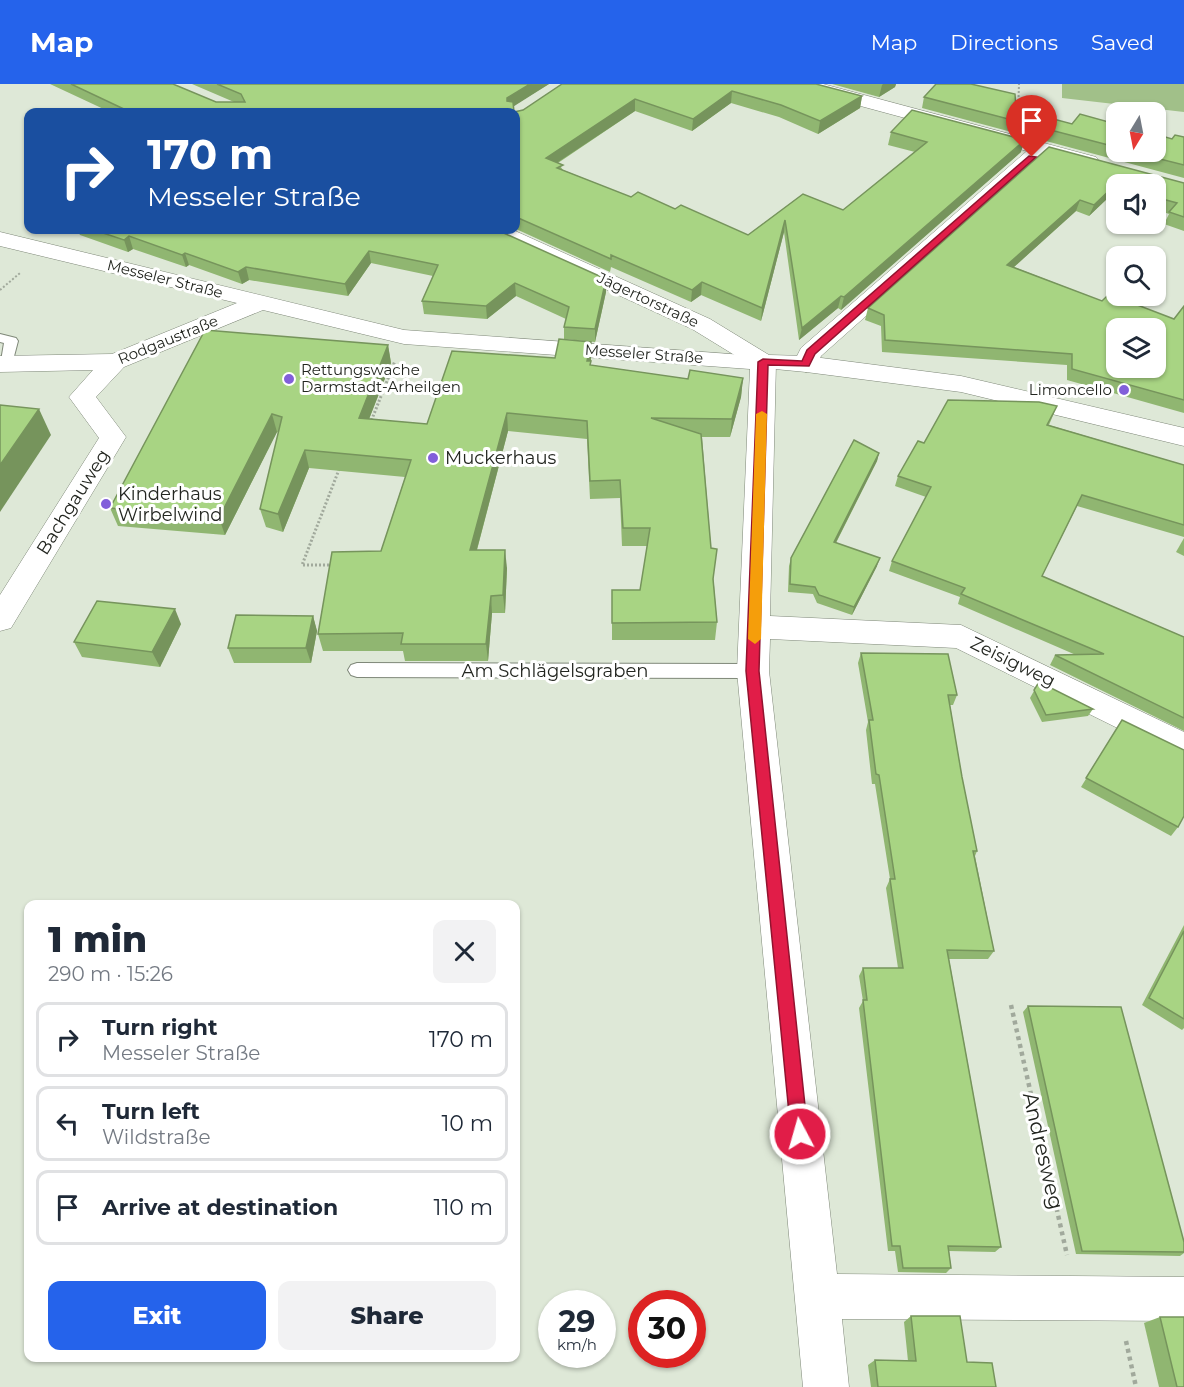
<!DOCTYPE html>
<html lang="en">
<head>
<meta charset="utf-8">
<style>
  :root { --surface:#fff; --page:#f2f2f3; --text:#1f2937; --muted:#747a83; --line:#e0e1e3; --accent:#2563eb }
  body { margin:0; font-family:Montserrat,sans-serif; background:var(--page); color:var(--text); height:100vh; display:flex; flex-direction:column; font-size:22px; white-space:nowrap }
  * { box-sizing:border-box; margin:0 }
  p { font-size:20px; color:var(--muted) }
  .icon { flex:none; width:33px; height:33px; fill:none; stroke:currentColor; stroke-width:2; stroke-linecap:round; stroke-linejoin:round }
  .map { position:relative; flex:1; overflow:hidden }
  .side { position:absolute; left:24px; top:816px; width:496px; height:462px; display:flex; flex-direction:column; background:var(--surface); border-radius:12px; box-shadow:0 2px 4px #0004 }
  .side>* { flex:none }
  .top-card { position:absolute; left:24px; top:24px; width:496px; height:126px; border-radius:12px; box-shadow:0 2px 4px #0004; background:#1a4fa0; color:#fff; overflow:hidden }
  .needle { width:39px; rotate:190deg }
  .fabs { position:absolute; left:1106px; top:18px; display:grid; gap:12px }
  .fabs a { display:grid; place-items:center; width:60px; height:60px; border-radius:12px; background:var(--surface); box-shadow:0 2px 4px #0004; font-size:30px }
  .speed { position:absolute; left:538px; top:1206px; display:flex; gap:12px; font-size:30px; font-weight:700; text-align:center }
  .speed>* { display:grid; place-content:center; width:78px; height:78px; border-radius:50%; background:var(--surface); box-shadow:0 2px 4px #0004; line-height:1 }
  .speed small { font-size:15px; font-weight:400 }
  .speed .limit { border:9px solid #d22; background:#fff; color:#111 }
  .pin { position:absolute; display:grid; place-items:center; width:51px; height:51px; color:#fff; margin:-62px -26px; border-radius:50% 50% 50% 0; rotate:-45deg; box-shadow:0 0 6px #0007 }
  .pin .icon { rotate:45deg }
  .me { position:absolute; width:66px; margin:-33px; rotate:354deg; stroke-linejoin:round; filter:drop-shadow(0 0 4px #0008) }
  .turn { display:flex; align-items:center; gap:21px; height:126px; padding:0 24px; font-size:27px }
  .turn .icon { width:78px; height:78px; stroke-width:2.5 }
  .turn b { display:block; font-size:42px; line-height:51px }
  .round { display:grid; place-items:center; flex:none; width:63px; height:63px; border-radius:12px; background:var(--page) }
  .summary { display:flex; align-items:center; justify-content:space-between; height:102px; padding:0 24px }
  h1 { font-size:36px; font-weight:800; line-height:45px }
  .cta { display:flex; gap:12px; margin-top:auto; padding:12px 24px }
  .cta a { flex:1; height:69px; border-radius:12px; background:var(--accent); color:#fff; font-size:24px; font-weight:800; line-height:69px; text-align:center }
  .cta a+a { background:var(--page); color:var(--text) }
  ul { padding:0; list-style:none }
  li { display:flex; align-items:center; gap:18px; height:75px; margin:0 12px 9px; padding:0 12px; border:3px solid var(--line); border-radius:12px }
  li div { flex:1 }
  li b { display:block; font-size:22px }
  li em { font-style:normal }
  header { display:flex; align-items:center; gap:36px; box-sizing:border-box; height:84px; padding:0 30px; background:var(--accent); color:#fff }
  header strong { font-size:28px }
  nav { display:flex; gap:33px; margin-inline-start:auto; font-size:21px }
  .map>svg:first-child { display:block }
  .green { fill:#a1c089 }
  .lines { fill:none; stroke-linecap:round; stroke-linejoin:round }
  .service-casing { stroke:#7f8879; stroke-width:2 }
  .minor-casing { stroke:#7f8879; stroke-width:1 }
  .tertiary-casing { stroke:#7f8879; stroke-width:1 }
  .path-far2 { stroke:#a1a99c; stroke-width:2; stroke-dasharray:2 2; stroke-linecap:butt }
  .path-far1 { stroke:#a1a99c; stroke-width:3; stroke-dasharray:2 2; stroke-linecap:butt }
  .path { stroke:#a1a99c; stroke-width:4.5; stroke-dasharray:4 4; stroke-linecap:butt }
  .service { fill:#fff; fill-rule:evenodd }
  .minor { fill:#fff; fill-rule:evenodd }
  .tertiary { fill:#fff; fill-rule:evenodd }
  .wall { fill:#90b671 }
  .shaded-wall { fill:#76945c }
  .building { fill:#a8d483; stroke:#76945c; stroke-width:1.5; fill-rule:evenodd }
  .route { fill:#e11d48; stroke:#92132f; stroke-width:1.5 }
  .slow { fill:#f59e0b }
  .poi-dot { fill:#825fda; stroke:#fff; stroke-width:2 }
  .labels { text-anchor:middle; stroke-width:6; stroke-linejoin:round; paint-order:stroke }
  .far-street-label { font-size:15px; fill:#232620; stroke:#fff }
  .far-poi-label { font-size:15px; fill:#232620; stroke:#fff; text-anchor:start }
  .poi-label { font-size:18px; fill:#232620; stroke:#fff; text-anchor:start }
  .street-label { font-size:18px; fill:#232620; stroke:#fff }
  .near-street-label { font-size:21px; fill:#232620; stroke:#fff }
</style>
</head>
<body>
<header>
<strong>Map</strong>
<nav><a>Map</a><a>Directions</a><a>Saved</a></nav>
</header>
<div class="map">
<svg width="1184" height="1303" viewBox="0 0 1184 1303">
  <rect width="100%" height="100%" fill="#dee8d7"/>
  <polygon class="green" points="1062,0 1184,0 1184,28 1062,14"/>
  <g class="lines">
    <defs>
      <g id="service">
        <polygon points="0,250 16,254 18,257 12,280 5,284 0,283 4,259 0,258"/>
        <polygon points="357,579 753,580 759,582 762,587 759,592 753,594 357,593 351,591 348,586 351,581"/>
      </g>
      <g id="minor">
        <polygon points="791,0 823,0 1096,73 1099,77 1096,81 1089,83 1046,72 821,272 815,285 806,288 797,285 793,280 801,264 1027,67 794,4"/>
        <polygon points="0,148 404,246 772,273 776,278 770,532 961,541 1184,648 1184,677 956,564 770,555 769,587 837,1190 1184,1193 1184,1237 842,1235 849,1303 803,1303 737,587 750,285 404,260 263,226 124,283 96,313 126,353 11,544 0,547 0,511 99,354 69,313 93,286 0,288 0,272 112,270 237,219 0,162"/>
      </g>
      <polygon id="tertiary" points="485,146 513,146 710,235 769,271 806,272 961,292 1184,344 1184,362 961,308 806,288 754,283 692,245 488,151"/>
    </defs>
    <use href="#service" class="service-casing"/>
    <use href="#minor" class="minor-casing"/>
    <use href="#tertiary" class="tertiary-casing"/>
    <g class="path-far2">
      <polyline points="1018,29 1019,0"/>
      <polyline points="0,206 20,189"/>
    </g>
    <g class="path-far1">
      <polyline points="385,302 440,306"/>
      <polyline points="370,340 395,277"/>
      <polyline points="333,481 302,481 340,383"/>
    </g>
    <g class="path">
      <polyline points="1011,921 1067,1171"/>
      <polyline points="1126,1257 1136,1303"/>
    </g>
    <use href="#service" class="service"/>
    <use href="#minor" class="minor"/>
    <use href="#tertiary" class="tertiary"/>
  </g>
  <g class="wall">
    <polygon points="50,0 173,0 216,18 234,18 192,0 549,0 513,22 514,28 523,26 562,0 862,12 860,24 818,50 779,33 731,19 692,47 635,27 558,79 563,86 631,113 675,125 748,151 803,110 843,126 915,68 888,61 891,48 1021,68 841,226 838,224 799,256 784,148 761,237 701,211 691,218 611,183 610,188 516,145 516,28 110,28"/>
    <polygon points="832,0 896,0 895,3 879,13"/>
    <polygon points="924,13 1016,25 1072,40 1116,40 1116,68 1155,68 1172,55 1184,53 1184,94 922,24"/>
    <polygon points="1049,63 1184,99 1184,147 1164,140 1169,130 1155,125 1155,100 1116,100 1116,114 1110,112 1089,132 1076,127 1014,183 1102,217 1174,235 1184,222 1184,329 1067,296 1067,281 882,268 881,242 865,236 868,224"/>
    <polygon points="77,146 497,146 606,208 595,258 564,255 564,243 566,235 516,212 487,235 424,230 422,217 433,192 371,179 348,212 249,196 242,200 189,181 186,183 133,165 128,168 80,151"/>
    <polygon points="591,258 591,281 688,295 743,294 741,313 730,353 702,353 717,538 715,556 612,556 612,506 640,506 647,462 622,462 620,414 590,415 587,355 508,347 477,466 507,484 505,529 492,529 488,577 405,577 403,567 323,567 318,550 381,467 405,393 309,384 283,448 266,443 260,425 279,349 277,348 225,451 118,442 110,424 388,261 391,279 369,335 427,340 555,274"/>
    <polygon points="1057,322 1049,341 1184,381 1184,453 1077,422 1042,492 1184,553 1184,647 1050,581 1055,571 1076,571 958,520 960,513 889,487 892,477 926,413 895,402 898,392 924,359"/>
    <polygon points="879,369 877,377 836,459 877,482 852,531 817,519 813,510 788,508 789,482 791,474"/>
    <polygon points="1184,454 1184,472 1176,468"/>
    <polygon points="313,532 317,547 311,579 234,579 228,564"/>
    <polygon points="181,540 160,583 82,573 74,558"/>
    <polygon points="861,569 957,611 953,621 950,621 962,693 977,767 975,772 994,867 988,875 949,875 1001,1163 995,1168 949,1167 951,1184 946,1189 898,1188 895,1167 888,1167 859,924 863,917 859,892 863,884 898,884 886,804 890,795 875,700 872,700 866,646 868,638 858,579"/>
    <polygon points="1039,598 1093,625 1088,632 1042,638 1030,614"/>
    <polygon points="1122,636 1178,743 1171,752 1081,703"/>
    <polygon points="1184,841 1184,944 1182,946 1142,921"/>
    <polygon points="1028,922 1184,1158 1184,1169 1180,1172 1076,1170 1023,928"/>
    <polygon points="911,1232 967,1278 996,1303 871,1303 868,1281 875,1276 908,1277 904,1238"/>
    <polygon points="1160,1233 1184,1303 1159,1303 1144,1239"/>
  </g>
  <g class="shaded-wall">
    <polygon points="530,0 549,0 508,26 507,14"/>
    <polygon points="883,0 896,0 895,3 879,13 882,1"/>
    <polygon points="732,7 731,19 692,47 693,35"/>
    <polygon points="862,12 860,24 818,50 820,37"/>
    <polygon points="635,15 635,27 546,86 546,74"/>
    <polygon points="1025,56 1021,68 841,226 844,213"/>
    <polygon points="1115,101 1110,112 1089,132 1094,121"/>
    <polygon points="1080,116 1076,127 1004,192 1007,181"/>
    <polygon points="785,136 784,148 761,237 762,224"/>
    <polygon points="129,152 133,165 128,168 124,156"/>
    <polygon points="369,167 371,179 348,212 345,200"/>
    <polygon points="185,169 189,181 186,183 182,171"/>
    <polygon points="246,183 249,196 242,200 238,188"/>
    <polygon points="606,195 606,208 595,258 595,245"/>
    <polygon points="702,198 701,211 691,218 692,206"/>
    <polygon points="515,199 516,212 487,235 486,222"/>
    <polygon points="841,212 838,224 799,256 802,244"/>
    <polygon points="591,258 591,295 587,277"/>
    <polygon points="388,261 391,279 362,353 359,334"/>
    <polygon points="743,294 741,313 730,353 732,335"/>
    <polygon points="39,325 51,351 0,428 0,381"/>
    <polygon points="507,329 508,347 472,484 470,466"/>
    <polygon points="272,330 277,348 225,451 219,434"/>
    <polygon points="305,366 309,384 283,448 278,430"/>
    <polygon points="879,369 877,377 832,466 834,458"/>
    <polygon points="505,466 507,484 505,529 503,511"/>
    <polygon points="880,474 877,482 852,531 854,523"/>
    <polygon points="491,512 492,529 488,577 486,560"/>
    <polygon points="175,525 181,540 160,583 152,568"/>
    <polygon points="313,532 317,547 311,579 306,564"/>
  </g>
  <g class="building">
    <polygon points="71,0 173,0 216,18 245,18 241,10 217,0 530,0 507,14 507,17 513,18 514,28 523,26 562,0 816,0 862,12 820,37 781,21 732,7 693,35 635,15 546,74 563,81 557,84 631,113 638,108 675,125 681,121 748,151 803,110 843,126 927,58 891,48 912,26 1025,56 844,213 841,212 802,244 785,136 762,224 702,198 692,206 611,171 611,175 516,133 516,28 121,28 126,26"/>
    <polygon points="936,0 971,0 1015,10 1016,25 1072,40 1080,30 1116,40 1116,63 924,13"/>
    <polygon points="1155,50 1172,55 1175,51 1184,53 1184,81 1132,68 1155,68"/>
    <path d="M1049,63L1184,99V133L1169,128L1177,119L1155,113V100L1115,101L1094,121L1080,116L1007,181L1102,217L1109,210L1174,235L1184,222V316L1072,285V270L885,256L884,231L868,224ZM1116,244H1155V284H1116Z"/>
    <polygon points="94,146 497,146 606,195 595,245 564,243 569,223 515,199 486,222 422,217 438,181 369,167 345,200 246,183 238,188 185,169 182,171 129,152 124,156"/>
    <polygon points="205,246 388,261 359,334 427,340 452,267 555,274 559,255 591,258 587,277 591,277 590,281 688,295 690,286 743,294 732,335 651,334 701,350 711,464 717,465 713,495 717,538 612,539 612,506 640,506 650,444 623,444 620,396 590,397 587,337 507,329 470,466 505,466 503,511 491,512 486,560 401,560 403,549 318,550 332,468 381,467 411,376 305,366 278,430 260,425 282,333 272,330 219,434 110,424"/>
    <polygon points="948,316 1039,318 1057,322 1047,341 1184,381 1184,441 1082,411 1042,492 1184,553 1184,634 1055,571 1104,570 961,510 965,504 892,477 931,403 898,392 918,357 924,359"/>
    <polygon points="0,321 39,325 0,381"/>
    <polygon points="854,356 879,369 834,458 880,474 854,523 819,511 815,503 790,500 791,474"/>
    <polygon points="97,517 175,525 152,568 74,558"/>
    <polygon points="236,531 313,532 306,564 228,564"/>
    <polygon points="861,569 948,570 957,611 948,611 962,693 977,767 973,767 994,867 947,866 1001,1163 948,1162 951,1184 903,1184 900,1162 892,1162 863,916 867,916 863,884 903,884 890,795 895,795 879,691 876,690 869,636 873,636"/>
    <polygon points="1039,598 1093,625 1046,631 1034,606"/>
    <polygon points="1122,636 1184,666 1184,732 1178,743 1086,694"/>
    <polygon points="1184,847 1184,935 1149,914"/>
    <polygon points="1028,922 1121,923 1184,1158 1184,1168 1082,1167"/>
    <polygon points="911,1232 960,1232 967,1278 992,1279 996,1303 878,1303 875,1276 916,1277"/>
    <polygon points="1160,1233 1184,1233 1184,1303 1177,1303"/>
  </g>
  <polygon class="route" points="1029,72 1036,73 815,270 809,282 768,281 759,587 808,1050 806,1056 800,1058 793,1056 791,1050 746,587 758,278 763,275 802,277 807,266"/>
  <polygon class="slow" points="762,327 767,330 761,555 755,560 748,555 756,330"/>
  <g class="poi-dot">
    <circle cx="289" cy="295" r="6"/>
    <circle cx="1124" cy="306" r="6"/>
    <circle cx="433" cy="374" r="6"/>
    <circle cx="106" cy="420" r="6"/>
  </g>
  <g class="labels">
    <g class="far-street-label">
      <text transform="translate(165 195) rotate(14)" y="5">Messeler Straße</text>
      <text transform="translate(648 216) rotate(25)" y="5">Jägertorstraße</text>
      <text transform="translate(168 256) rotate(-22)" y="5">Rodgaustraße</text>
      <text transform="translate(644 270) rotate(4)" y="5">Messeler Straße</text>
    </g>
    <g class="far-poi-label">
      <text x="301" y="291">Rettungswache<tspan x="301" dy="17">Darmstadt-Arheilgen</tspan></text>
      <text x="1112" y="311" text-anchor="end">Limoncello</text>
    </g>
    <g class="poi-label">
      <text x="445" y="380">Muckerhaus</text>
      <text x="118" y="416">Kinderhaus<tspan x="118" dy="21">Wirbelwind</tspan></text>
    </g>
    <g class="street-label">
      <text transform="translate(73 418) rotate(-58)" y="6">Bachgauweg</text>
      <text transform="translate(1013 578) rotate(26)" y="6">Zeisigweg</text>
      <text x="555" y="593">Am Schlägelsgraben</text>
    </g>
    <g class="near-street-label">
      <text transform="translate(1043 1067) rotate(77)" y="7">Andresweg</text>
    </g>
  </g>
</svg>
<div class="fabs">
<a><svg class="needle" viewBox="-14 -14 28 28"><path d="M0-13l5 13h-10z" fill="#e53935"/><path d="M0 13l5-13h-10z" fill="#747a83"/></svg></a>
<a><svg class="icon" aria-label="sound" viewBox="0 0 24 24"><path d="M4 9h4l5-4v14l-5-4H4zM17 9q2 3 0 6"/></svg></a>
<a><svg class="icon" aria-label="search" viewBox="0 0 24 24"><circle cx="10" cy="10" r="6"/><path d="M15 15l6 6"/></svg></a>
<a><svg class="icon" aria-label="layers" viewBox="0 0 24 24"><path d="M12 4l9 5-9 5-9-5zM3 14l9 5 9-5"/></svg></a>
</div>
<div class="speed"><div>29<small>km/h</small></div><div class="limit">30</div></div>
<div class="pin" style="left:1032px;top:73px;background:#d93025"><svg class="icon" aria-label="arrive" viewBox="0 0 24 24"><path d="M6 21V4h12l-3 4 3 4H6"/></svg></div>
<svg class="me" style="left:800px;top:1050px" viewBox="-20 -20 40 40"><circle r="17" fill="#e11d48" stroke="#fff" stroke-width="3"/><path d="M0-11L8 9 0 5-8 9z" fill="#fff"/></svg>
<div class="top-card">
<div class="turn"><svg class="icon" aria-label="right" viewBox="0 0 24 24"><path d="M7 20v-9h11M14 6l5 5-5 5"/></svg><div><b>170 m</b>Messeler Straße</div></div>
</div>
<section class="side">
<div class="summary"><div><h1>1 min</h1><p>290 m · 15:26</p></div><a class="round"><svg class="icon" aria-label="close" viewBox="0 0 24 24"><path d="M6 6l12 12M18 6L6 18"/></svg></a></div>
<ul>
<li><svg class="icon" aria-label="right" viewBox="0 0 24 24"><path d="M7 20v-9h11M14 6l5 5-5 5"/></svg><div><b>Turn right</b><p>Messeler Straße</p></div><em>170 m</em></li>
<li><svg class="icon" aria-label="left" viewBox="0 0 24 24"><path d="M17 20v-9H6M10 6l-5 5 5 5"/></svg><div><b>Turn left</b><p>Wildstraße</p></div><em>10 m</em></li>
<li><svg class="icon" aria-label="arrive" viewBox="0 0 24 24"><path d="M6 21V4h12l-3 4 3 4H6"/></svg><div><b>Arrive at destination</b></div><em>110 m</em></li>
</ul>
<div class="cta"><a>Exit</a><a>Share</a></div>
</section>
</div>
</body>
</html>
